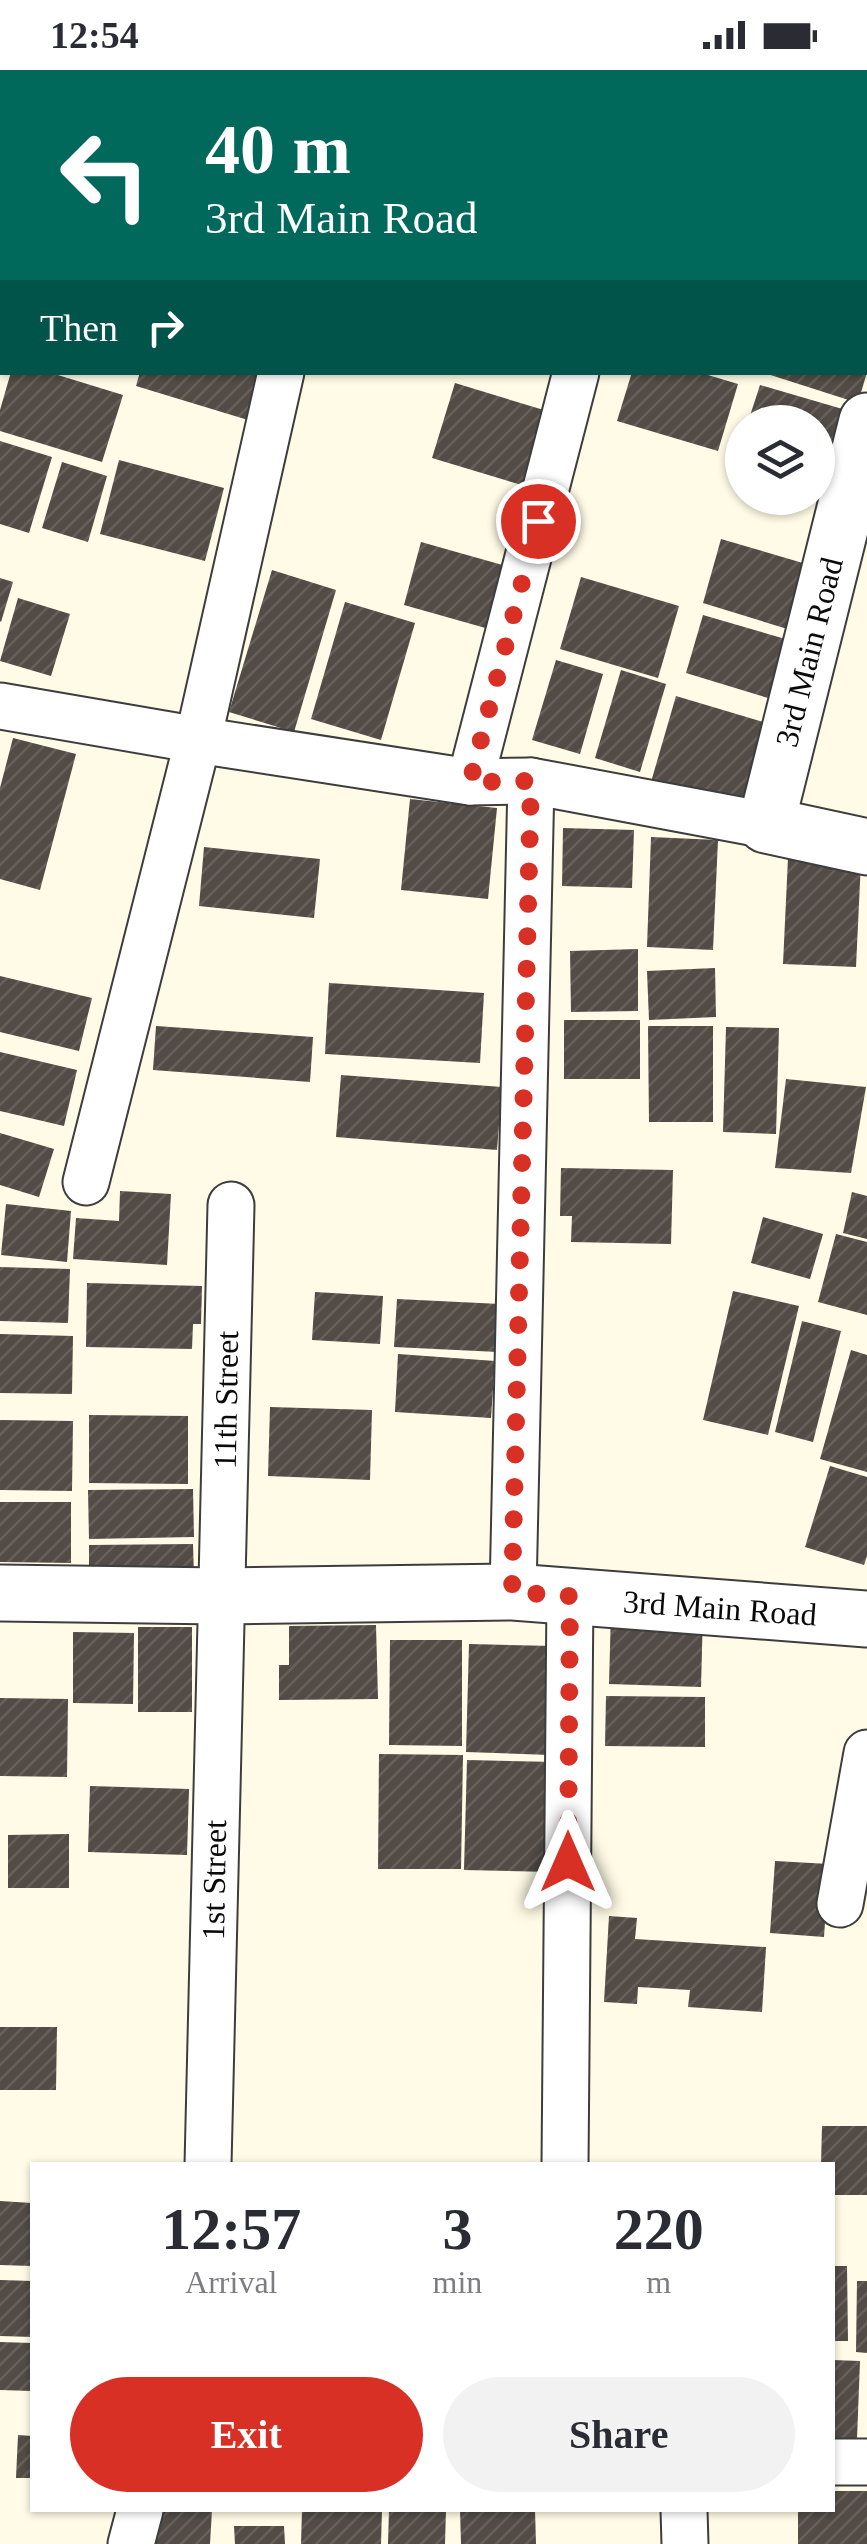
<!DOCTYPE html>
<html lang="en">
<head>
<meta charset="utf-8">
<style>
  :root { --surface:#fff; --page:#f2f2f3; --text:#2b2b33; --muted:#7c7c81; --accent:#d93025 }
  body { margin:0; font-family:Georgia,serif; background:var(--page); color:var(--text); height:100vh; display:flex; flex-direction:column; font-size:38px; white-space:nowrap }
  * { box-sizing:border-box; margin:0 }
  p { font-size:32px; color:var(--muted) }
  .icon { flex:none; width:55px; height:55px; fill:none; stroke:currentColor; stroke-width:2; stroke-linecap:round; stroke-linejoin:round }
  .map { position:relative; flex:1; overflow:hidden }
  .details { position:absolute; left:30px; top:2092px; width:805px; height:350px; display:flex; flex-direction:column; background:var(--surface); border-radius:0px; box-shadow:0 2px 8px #0004 }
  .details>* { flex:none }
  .top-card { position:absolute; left:0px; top:0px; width:868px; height:305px; box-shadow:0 2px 8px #0004; background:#00695c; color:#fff; overflow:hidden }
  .tools { position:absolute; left:725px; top:335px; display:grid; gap:20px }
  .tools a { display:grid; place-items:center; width:110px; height:110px; border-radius:50%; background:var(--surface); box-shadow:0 2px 8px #0004; font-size:50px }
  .pin { position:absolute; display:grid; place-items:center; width:85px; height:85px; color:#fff; margin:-42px; border:5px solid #fff; border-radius:50%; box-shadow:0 2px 10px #0007 }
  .me { position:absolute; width:110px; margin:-55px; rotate:0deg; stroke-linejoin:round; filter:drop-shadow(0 0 8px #0008) }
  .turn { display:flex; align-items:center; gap:35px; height:210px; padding:0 40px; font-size:45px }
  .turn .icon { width:130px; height:130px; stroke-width:2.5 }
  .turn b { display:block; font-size:70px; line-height:85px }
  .then { display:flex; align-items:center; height:95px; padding:0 40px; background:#0003; gap:20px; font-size:38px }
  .eta { display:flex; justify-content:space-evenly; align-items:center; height:170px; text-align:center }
  .eta b { font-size:60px; font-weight:800; line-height:70px }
  .button { display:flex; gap:20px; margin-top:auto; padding:20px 40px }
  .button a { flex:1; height:115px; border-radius:60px; background:var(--accent); color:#fff; font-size:40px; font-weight:800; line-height:115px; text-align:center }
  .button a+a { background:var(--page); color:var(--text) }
  .status { display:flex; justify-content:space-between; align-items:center; height:70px; padding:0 50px; background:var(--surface); direction:ltr }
  .status svg { height:28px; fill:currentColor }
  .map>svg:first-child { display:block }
  .building { fill:url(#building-hatch) }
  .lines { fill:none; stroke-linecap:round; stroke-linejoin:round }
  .minor-casing { stroke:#3d3d3d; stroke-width:49 }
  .tertiary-casing { stroke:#3d3d3d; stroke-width:59 }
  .minor { stroke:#fff; stroke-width:45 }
  .tertiary { stroke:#fff; stroke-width:55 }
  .route { stroke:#d93025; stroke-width:18; stroke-dasharray:0 32.4 }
  .labels { text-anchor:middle; stroke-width:10; stroke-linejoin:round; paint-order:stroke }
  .street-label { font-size:32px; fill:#0a0a0a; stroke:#fff }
</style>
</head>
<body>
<div class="status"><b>12:54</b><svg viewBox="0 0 49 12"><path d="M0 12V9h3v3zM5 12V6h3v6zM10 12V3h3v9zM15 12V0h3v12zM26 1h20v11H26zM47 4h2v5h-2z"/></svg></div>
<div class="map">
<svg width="867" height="2474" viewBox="0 0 867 2474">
  <defs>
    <pattern id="building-hatch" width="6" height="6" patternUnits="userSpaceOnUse" patternTransform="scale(2.5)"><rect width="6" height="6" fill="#524b46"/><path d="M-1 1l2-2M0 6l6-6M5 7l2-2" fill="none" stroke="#66605c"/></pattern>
  </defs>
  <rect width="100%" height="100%" fill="#fffbe6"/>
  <g class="building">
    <polygon points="11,302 48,302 123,325 102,392 0,361 0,340"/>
    <polygon points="140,302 262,302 248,350 136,316"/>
    <polygon points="632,302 698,302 738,314 718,381 617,351"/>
    <polygon points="761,302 867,302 858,333"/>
    <polygon points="455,313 547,341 525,416 432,388"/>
    <polygon points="760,315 863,345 842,416 818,409 818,352 748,352"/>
    <polygon points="0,371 52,387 29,463 0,454"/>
    <polygon points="119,390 224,418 205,491 100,464"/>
    <polygon points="62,392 107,406 88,472 42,458"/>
    <polygon points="721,469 813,496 794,561 703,533"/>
    <polygon points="421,472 506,496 489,559 404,535"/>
    <polygon points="272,500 336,520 294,662 229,642"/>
    <polygon points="581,507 679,536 658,608 560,579"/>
    <polygon points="0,508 13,512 1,552 0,551"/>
    <polygon points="18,528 70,544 51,606 0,591"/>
    <polygon points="345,532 415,553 381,670 311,649"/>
    <polygon points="703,545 799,573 781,632 686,603"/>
    <polygon points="556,590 603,604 580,684 532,670"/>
    <polygon points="621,600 666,614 640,702 595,688"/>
    <polygon points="676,626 783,658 758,743 651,712"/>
    <polygon points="13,668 76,684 40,820 0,809 0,718"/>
    <polygon points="410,729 497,738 488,829 401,820"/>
    <polygon points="563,758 634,760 632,818 562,816"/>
    <polygon points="651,767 718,770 713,880 647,877"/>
    <polygon points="204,777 320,789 314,848 199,836"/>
    <polygon points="788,788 861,791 856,897 783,894"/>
    <polygon points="638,879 638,941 571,942 570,881"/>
    <polygon points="715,898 716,947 649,950 647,901"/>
    <polygon points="0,906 92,928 79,981 0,962"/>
    <polygon points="329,913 484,923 480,993 325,984"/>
    <rect x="564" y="950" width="76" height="59"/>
    <polygon points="156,956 313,967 310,1012 153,1000"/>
    <polygon points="648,956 713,956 713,1052 649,1052"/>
    <polygon points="726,957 779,958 776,1064 723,1062"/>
    <polygon points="0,982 77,1000 64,1056 0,1041"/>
    <polygon points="341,1005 502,1017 497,1080 336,1067"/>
    <polygon points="786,1009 866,1017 851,1103 775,1098"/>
    <polygon points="0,1063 54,1079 39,1127 0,1115"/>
    <polygon points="561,1098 673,1100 671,1174 571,1172 572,1146 560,1146"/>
    <polygon points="120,1121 171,1124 167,1195 73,1189 76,1148 119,1151"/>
    <polygon points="852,1122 867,1126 867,1169 843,1163"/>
    <polygon points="6,1134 71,1141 67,1192 1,1185"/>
    <polygon points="763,1147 823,1164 810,1209 751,1193"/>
    <polygon points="836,1164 867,1172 867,1245 818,1232"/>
    <polygon points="0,1197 70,1199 68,1253 0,1251"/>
    <polygon points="87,1213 202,1216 201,1254 193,1254 192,1279 86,1277"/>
    <polygon points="733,1221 799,1236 768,1365 703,1350"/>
    <polygon points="315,1222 383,1226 380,1274 312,1270"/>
    <polygon points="397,1229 500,1234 498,1282 394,1277"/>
    <polygon points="802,1251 841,1261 813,1372 775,1362"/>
    <polygon points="0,1264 73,1266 72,1324 0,1323"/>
    <polygon points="851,1280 867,1285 867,1402 820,1389"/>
    <polygon points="398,1284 495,1291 491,1348 395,1342"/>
    <polygon points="270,1337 372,1340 370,1410 268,1406"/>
    <polygon points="89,1345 188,1346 188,1414 89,1413"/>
    <polygon points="0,1350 73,1351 72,1421 0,1420"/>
    <polygon points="830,1396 867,1407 867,1486 864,1495 805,1477"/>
    <polygon points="193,1419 194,1467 89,1469 88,1420"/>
    <polygon points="0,1432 71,1432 71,1493 0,1492"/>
    <polygon points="193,1474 194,1507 89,1508 89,1475"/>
    <polygon points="611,1541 703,1542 701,1617 609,1614"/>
    <polygon points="376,1555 378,1629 279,1630 279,1595 289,1595 289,1556"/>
    <rect x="138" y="1557" width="54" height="85"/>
    <polygon points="73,1562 134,1563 133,1634 73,1633"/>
    <polygon points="390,1570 462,1570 462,1676 389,1675"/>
    <polygon points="469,1574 554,1576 551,1685 466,1682"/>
    <polygon points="606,1626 705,1627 705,1677 605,1676"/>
    <polygon points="0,1628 68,1629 67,1707 0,1706"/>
    <polygon points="379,1684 463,1685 461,1799 378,1799"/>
    <polygon points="467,1690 555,1692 552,1802 464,1800"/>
    <polygon points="90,1716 189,1719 187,1785 88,1782"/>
    <polygon points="69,1764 69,1818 8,1818 8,1765"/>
    <polygon points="775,1791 829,1794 824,1867 770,1863"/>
    <polygon points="609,1846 637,1848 635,1869 766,1877 762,1942 688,1937 690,1920 638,1917 637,1934 604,1932"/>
    <polygon points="0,1957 57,1957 56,2020 0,2020"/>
    <polygon points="822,2056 867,2056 867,2125 832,2125 832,2095 821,2095"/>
    <polygon points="0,2131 32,2133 32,2196 0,2195"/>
    <polygon points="832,2196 847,2196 848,2271 832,2271"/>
    <polygon points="0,2210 32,2211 32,2267 0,2266"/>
    <polygon points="857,2211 867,2211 867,2283 856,2282"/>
    <polygon points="0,2272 32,2273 32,2321 0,2320"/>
    <polygon points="832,2290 860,2291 857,2369 832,2368"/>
    <polygon points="18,2365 32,2366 32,2408 16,2408"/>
    <polygon points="832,2421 867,2421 867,2474 798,2474 798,2440 832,2440"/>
    <polygon points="155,2440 212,2440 210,2474 154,2474"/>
    <polygon points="302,2440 382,2440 381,2474 301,2474"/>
    <polygon points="389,2440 446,2440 445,2474 388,2474"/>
    <polygon points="460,2440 535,2440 536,2474 461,2474"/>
    <polygon points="234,2456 284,2456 285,2474 235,2474"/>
  </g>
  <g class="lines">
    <defs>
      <g id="minor">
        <polyline points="50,2 51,0"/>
        <polyline points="349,2 349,0"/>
        <polyline points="652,2 652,0"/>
        <polyline points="0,219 2,208"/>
        <polyline points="0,636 198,670 470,712 531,711 766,755"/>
        <polyline points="470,712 576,302"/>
        <polyline points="86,1112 198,670 281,302"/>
        <polyline points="513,1522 531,711"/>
        <polyline points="840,1834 867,1683"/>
        <polyline points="208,2095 231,1135"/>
        <polyline points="565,2095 570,1526"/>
        <polyline points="832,2392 867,2392"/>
        <polyline points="684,2440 685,2474"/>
        <polyline points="131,2474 140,2440"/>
      </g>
      <g id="tertiary">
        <polyline points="867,351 766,755 867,777"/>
        <polyline points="0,1523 221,1526 513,1522 867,1549"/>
      </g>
    </defs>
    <use href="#minor" class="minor-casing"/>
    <use href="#tertiary" class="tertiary-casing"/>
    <use href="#minor" class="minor"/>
    <use href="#tertiary" class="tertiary"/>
  </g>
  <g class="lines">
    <polyline class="route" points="538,451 470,712 531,711 512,1522 570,1526 568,1792"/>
  </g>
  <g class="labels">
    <g class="street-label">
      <text transform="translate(809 582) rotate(-76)" y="11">3rd Main Road</text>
      <text transform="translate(226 1330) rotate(-89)" y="11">11th Street</text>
      <text transform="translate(720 1538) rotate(4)" y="11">3rd Main Road</text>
      <text transform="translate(214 1810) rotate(-89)" y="11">1st Street</text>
    </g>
  </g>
</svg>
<div class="tools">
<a><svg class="icon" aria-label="layers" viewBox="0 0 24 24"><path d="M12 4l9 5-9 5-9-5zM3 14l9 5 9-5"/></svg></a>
</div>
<div class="pin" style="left:538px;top:451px;background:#d93025"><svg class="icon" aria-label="arrive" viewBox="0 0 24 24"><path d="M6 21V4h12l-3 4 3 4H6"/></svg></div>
<svg class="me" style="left:568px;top:1792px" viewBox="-20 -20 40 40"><path d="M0-17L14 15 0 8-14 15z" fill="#d93025" stroke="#fff" stroke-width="4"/></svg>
<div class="top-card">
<div class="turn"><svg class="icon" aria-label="left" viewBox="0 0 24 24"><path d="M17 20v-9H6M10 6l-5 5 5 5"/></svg><div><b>40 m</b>3rd Main Road</div></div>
<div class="then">Then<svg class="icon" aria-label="right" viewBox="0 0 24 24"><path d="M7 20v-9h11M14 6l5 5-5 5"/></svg></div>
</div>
<section class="details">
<div class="eta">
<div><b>12:57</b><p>Arrival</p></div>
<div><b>3</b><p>min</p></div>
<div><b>220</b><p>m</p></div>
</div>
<div class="button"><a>Exit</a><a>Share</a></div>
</section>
</div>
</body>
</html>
